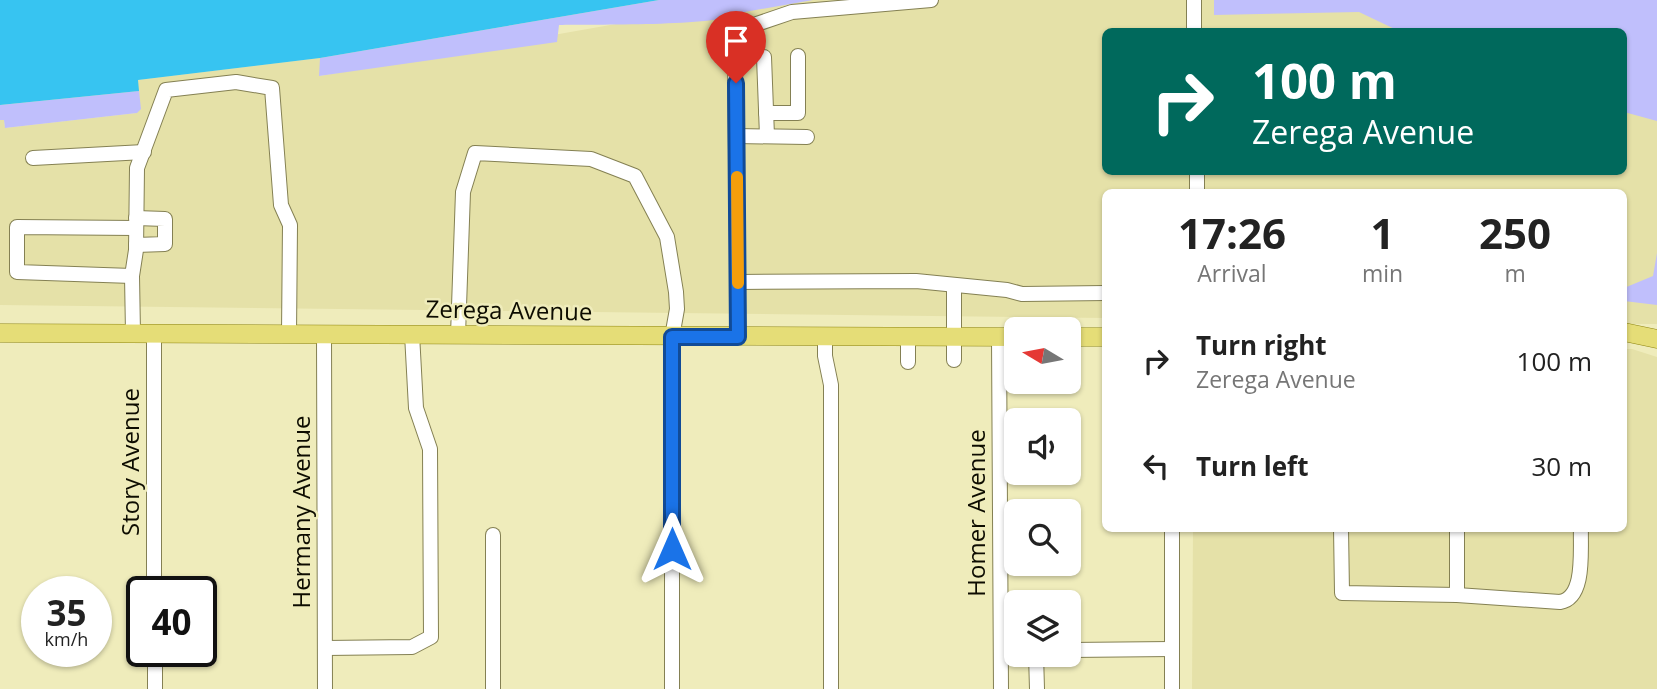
<!DOCTYPE html>
<html lang="en">
<head>
<meta charset="utf-8">
<style>
  :root { --surface:#fff; --page:#f2f2f2; --text:#222; --muted:#767676 }
  body { margin:0; font-family:"Open Sans",sans-serif; background:var(--page); color:var(--text); height:100vh; display:flex; flex-direction:column; font-size:26px; white-space:nowrap }
  * { box-sizing:border-box; margin:0 }
  p { font-size:23px; color:var(--muted) }
  .icon { flex:none; width:38px; height:38px; fill:none; stroke:currentColor; stroke-width:2; stroke-linecap:round; stroke-linejoin:round }
  .map { position:relative; flex:1; overflow:hidden }
  .details { position:absolute; left:1102px; top:189px; width:525px; height:343px; display:flex; flex-direction:column; background:var(--surface); border-radius:10px; box-shadow:0 2px 5px #0004 }
  .details>* { flex:none }
  .guide { position:absolute; left:1102px; top:28px; width:525px; height:147px; border-radius:10px; box-shadow:0 2px 5px #0004; background:#00695c; color:#fff; overflow:hidden }
  .needle { width:46px; rotate:280deg }
  .tools { position:absolute; left:1004px; top:317px; display:grid; gap:14px }
  .tools a { display:grid; place-items:center; width:77px; height:77px; border-radius:10px; background:var(--surface); box-shadow:0 2px 5px #0004; font-size:35px }
  .speed { position:absolute; left:21px; top:576px; display:flex; gap:14px; font-size:35px; font-weight:700; text-align:center }
  .speed>* { display:grid; place-content:center; width:91px; height:91px; border-radius:50%; background:var(--surface); box-shadow:0 2px 5px #0004; line-height:1 }
  .speed small { font-size:18px; font-weight:400 }
  .speed .limit { border:4px solid #111; border-radius:10px; background:#fff; color:#111 }
  .pin { position:absolute; display:grid; place-items:center; width:60px; height:60px; color:#fff; margin:-72px -30px; border-radius:50% 50% 50% 0; rotate:-45deg; box-shadow:0 0 7px #0007 }
  .pin .icon { rotate:45deg }
  .me { position:absolute; width:77px; margin:-38px; rotate:0deg; stroke-linejoin:round; filter:drop-shadow(0 0 5px #0008) }
  .turn { display:flex; align-items:center; gap:24px; height:147px; padding:0 35px; font-size:32px }
  .turn .icon { width:91px; height:91px; stroke-width:2.5 }
  .turn b { display:block; font-size:49px; line-height:60px }
  .eta { display:flex; justify-content:space-evenly; align-items:center; height:119px; text-align:center }
  .eta b { font-size:42px; font-weight:700; line-height:49px }
  ul { padding:0; list-style:none }
  li { display:flex; align-items:center; gap:21px; height:105px; padding:0 35px }
  li div { flex:1 }
  li b { display:block; font-size:26px }
  li em { font-style:normal }
  .map>svg:first-child { display:block }
  .built { fill:#e5e1a8; fill-rule:evenodd }
  .green { fill:#c0bffc }
  .water { fill:#37c4f1 }
  .lines { fill:none; stroke-linecap:round; stroke-linejoin:round }
  .minor-casing { stroke:#848053; stroke-width:16 }
  .major-casing { stroke:#8e8512; stroke-width:19 }
  .minor { stroke:#fff; stroke-width:14 }
  .major { stroke:#e5dd77; stroke-width:18 }
  .route-casing { stroke:#114b97; stroke-width:18 }
  .route { stroke:#1a73e8; stroke-width:12 }
  .slow { stroke:#f59e0b; stroke-width:12 }
  .labels { text-anchor:middle; stroke-width:5; stroke-linejoin:round; paint-order:stroke }
  .street-label { font-size:24px; fill:#0d0c00; stroke:#efecbb }
</style>
</head>
<body>
<div class="map">
<svg width="1657" height="689" viewBox="0 0 1657 689">
  <rect width="100%" height="100%" fill="#efecbb"/>
  <g class="built">
    <path d="M752,0H1607L1657,17V324H1624V192H1106V318L0,305V120H4L5,128L137,113L138,80L320,58V76ZM1106,32H1624V172H1106Z"/>
    <polygon points="1624,349 1632,349 1657,357 1657,689 1192,689 1193,529 1624,528"/>
  </g>
  <g class="green">
    <path d="M659,0H813L739,13C720,27 590,24 559,25L557,42L319,76L320,58Z"/>
    <polygon points="1214,0 1657,0 1657,121 1624,112 1624,32 1401,32 1359,12 1214,15"/>
    <polygon points="139,91 141,109 137,113 5,128 4,120 0,120 0,105"/>
    <polygon points="1657,253 1657,305 1624,301 1624,288 1653,276"/>
  </g>
  <polygon class="water" points="0,0 659,0 320,58 138,80 139,91 0,105"/>
  <g class="lines">
    <defs>
      <g id="minor">
        <polyline points="1194,0 1194,32"/>
        <polyline points="764,57 767,136"/>
        <polyline points="766,113 798,113 798,56"/>
        <polyline points="736,136 807,137"/>
        <polyline points="33,158 144,152"/>
        <polyline points="1197,192 1197,172"/>
        <polyline points="136,245 165,244 165,219 136,218"/>
        <polyline points="132,276 17,272 17,227 136,228"/>
        <polyline points="738,282 916,281 1007,290 1022,294 1106,293"/>
        <polyline points="954,286 954,360"/>
        <polyline points="133,333 132,276 136,250 137,168 166,90 236,82 272,88 281,205 290,225 289,334"/>
        <polyline points="154,333 154,592"/>
        <polyline points="324,334 325,689"/>
        <polyline points="458,335 463,192 475,153 591,159 635,176 667,237 676,292 677,309 672,337 672,689"/>
        <polyline points="738,337 735,57 742,29 792,12 931,0"/>
        <polyline points="825,337 825,356 831,385 831,689"/>
        <polyline points="999,337 1001,689"/>
        <polyline points="908,362 908,337"/>
        <polyline points="1172,528 1172,689"/>
        <path d="M1341,528L1342,593L1457,595L1560,602C1586,598 1580,549 1581,528"/>
        <polyline points="493,535 493,689"/>
        <polyline points="1457,595 1457,528"/>
        <polyline points="325,648 412,647 431,637 430,449 416,408 412,334"/>
        <polyline points="1069,650 1172,649"/>
        <polyline points="155,651 155,689"/>
        <polyline points="1036,654 1037,689"/>
      </g>
      <g id="major">
        <polyline points="1624,332 1657,339"/>
        <polyline points="0,333 1017,337"/>
        <polyline points="1069,337 1106,337"/>
      </g>
    </defs>
    <use href="#minor" class="minor-casing"/>
    <use href="#major" class="major-casing"/>
    <use href="#minor" class="minor"/>
    <use href="#major" class="major"/>
  </g>
  <g class="lines">
    <defs>
      <polyline id="route" points="672,549 672,337 738,337 736,83"/>
    </defs>
    <use href="#route" class="route-casing"/>
    <use href="#route" class="route"/>
    <polyline class="slow" points="737,177 738,283"/>
  </g>
  <g class="labels">
    <g class="street-label">
      <text transform="translate(509 311) rotate(1)" y="8">Zerega Avenue</text>
      <text transform="translate(131 462) rotate(-90)" y="8">Story Avenue</text>
      <text transform="translate(302 512) rotate(-90)" y="8">Hermany Avenue</text>
      <text transform="translate(977 513) rotate(-90)" y="8">Homer Avenue</text>
    </g>
  </g>
</svg>
<div class="tools">
<a><svg class="needle" viewBox="-14 -14 28 28"><path d="M0-13l5 13h-10z" fill="#e53935"/><path d="M0 13l5-13h-10z" fill="#767676"/></svg></a>
<a><svg class="icon" aria-label="sound" viewBox="0 0 24 24"><path d="M4 9h4l5-4v14l-5-4H4zM17 9q2 3 0 6"/></svg></a>
<a><svg class="icon" aria-label="search" viewBox="0 0 24 24"><circle cx="10" cy="10" r="6"/><path d="M15 15l6 6"/></svg></a>
<a><svg class="icon" aria-label="layers" viewBox="0 0 24 24"><path d="M12 4l9 5-9 5-9-5zM3 14l9 5 9-5"/></svg></a>
</div>
<div class="speed"><div>35<small>km/h</small></div><div class="limit">40</div></div>
<div class="pin" style="left:736px;top:83px;background:#d93025"><svg class="icon" aria-label="arrive" viewBox="0 0 24 24"><path d="M6 21V4h12l-3 4 3 4H6"/></svg></div>
<svg class="me" style="left:672px;top:549px" viewBox="-20 -20 40 40"><path d="M0-17L14 15 0 8-14 15z" fill="#1a73e8" stroke="#fff" stroke-width="4"/></svg>
<div class="guide">
<div class="turn"><svg class="icon" aria-label="right" viewBox="0 0 24 24"><path d="M7 20v-9h11M14 6l5 5-5 5"/></svg><div><b>100 m</b>Zerega Avenue</div></div>
</div>
<section class="details">
<div class="eta">
<div><b>17:26</b><p>Arrival</p></div>
<div><b>1</b><p>min</p></div>
<div><b>250</b><p>m</p></div>
</div>
<ul>
<li><svg class="icon" aria-label="right" viewBox="0 0 24 24"><path d="M7 20v-9h11M14 6l5 5-5 5"/></svg><div><b>Turn right</b><p>Zerega Avenue</p></div><em>100 m</em></li>
<li><svg class="icon" aria-label="left" viewBox="0 0 24 24"><path d="M17 20v-9H6M10 6l-5 5 5 5"/></svg><div><b>Turn left</b></div><em>30 m</em></li>
</ul>
</section>
</div>
</body>
</html>
